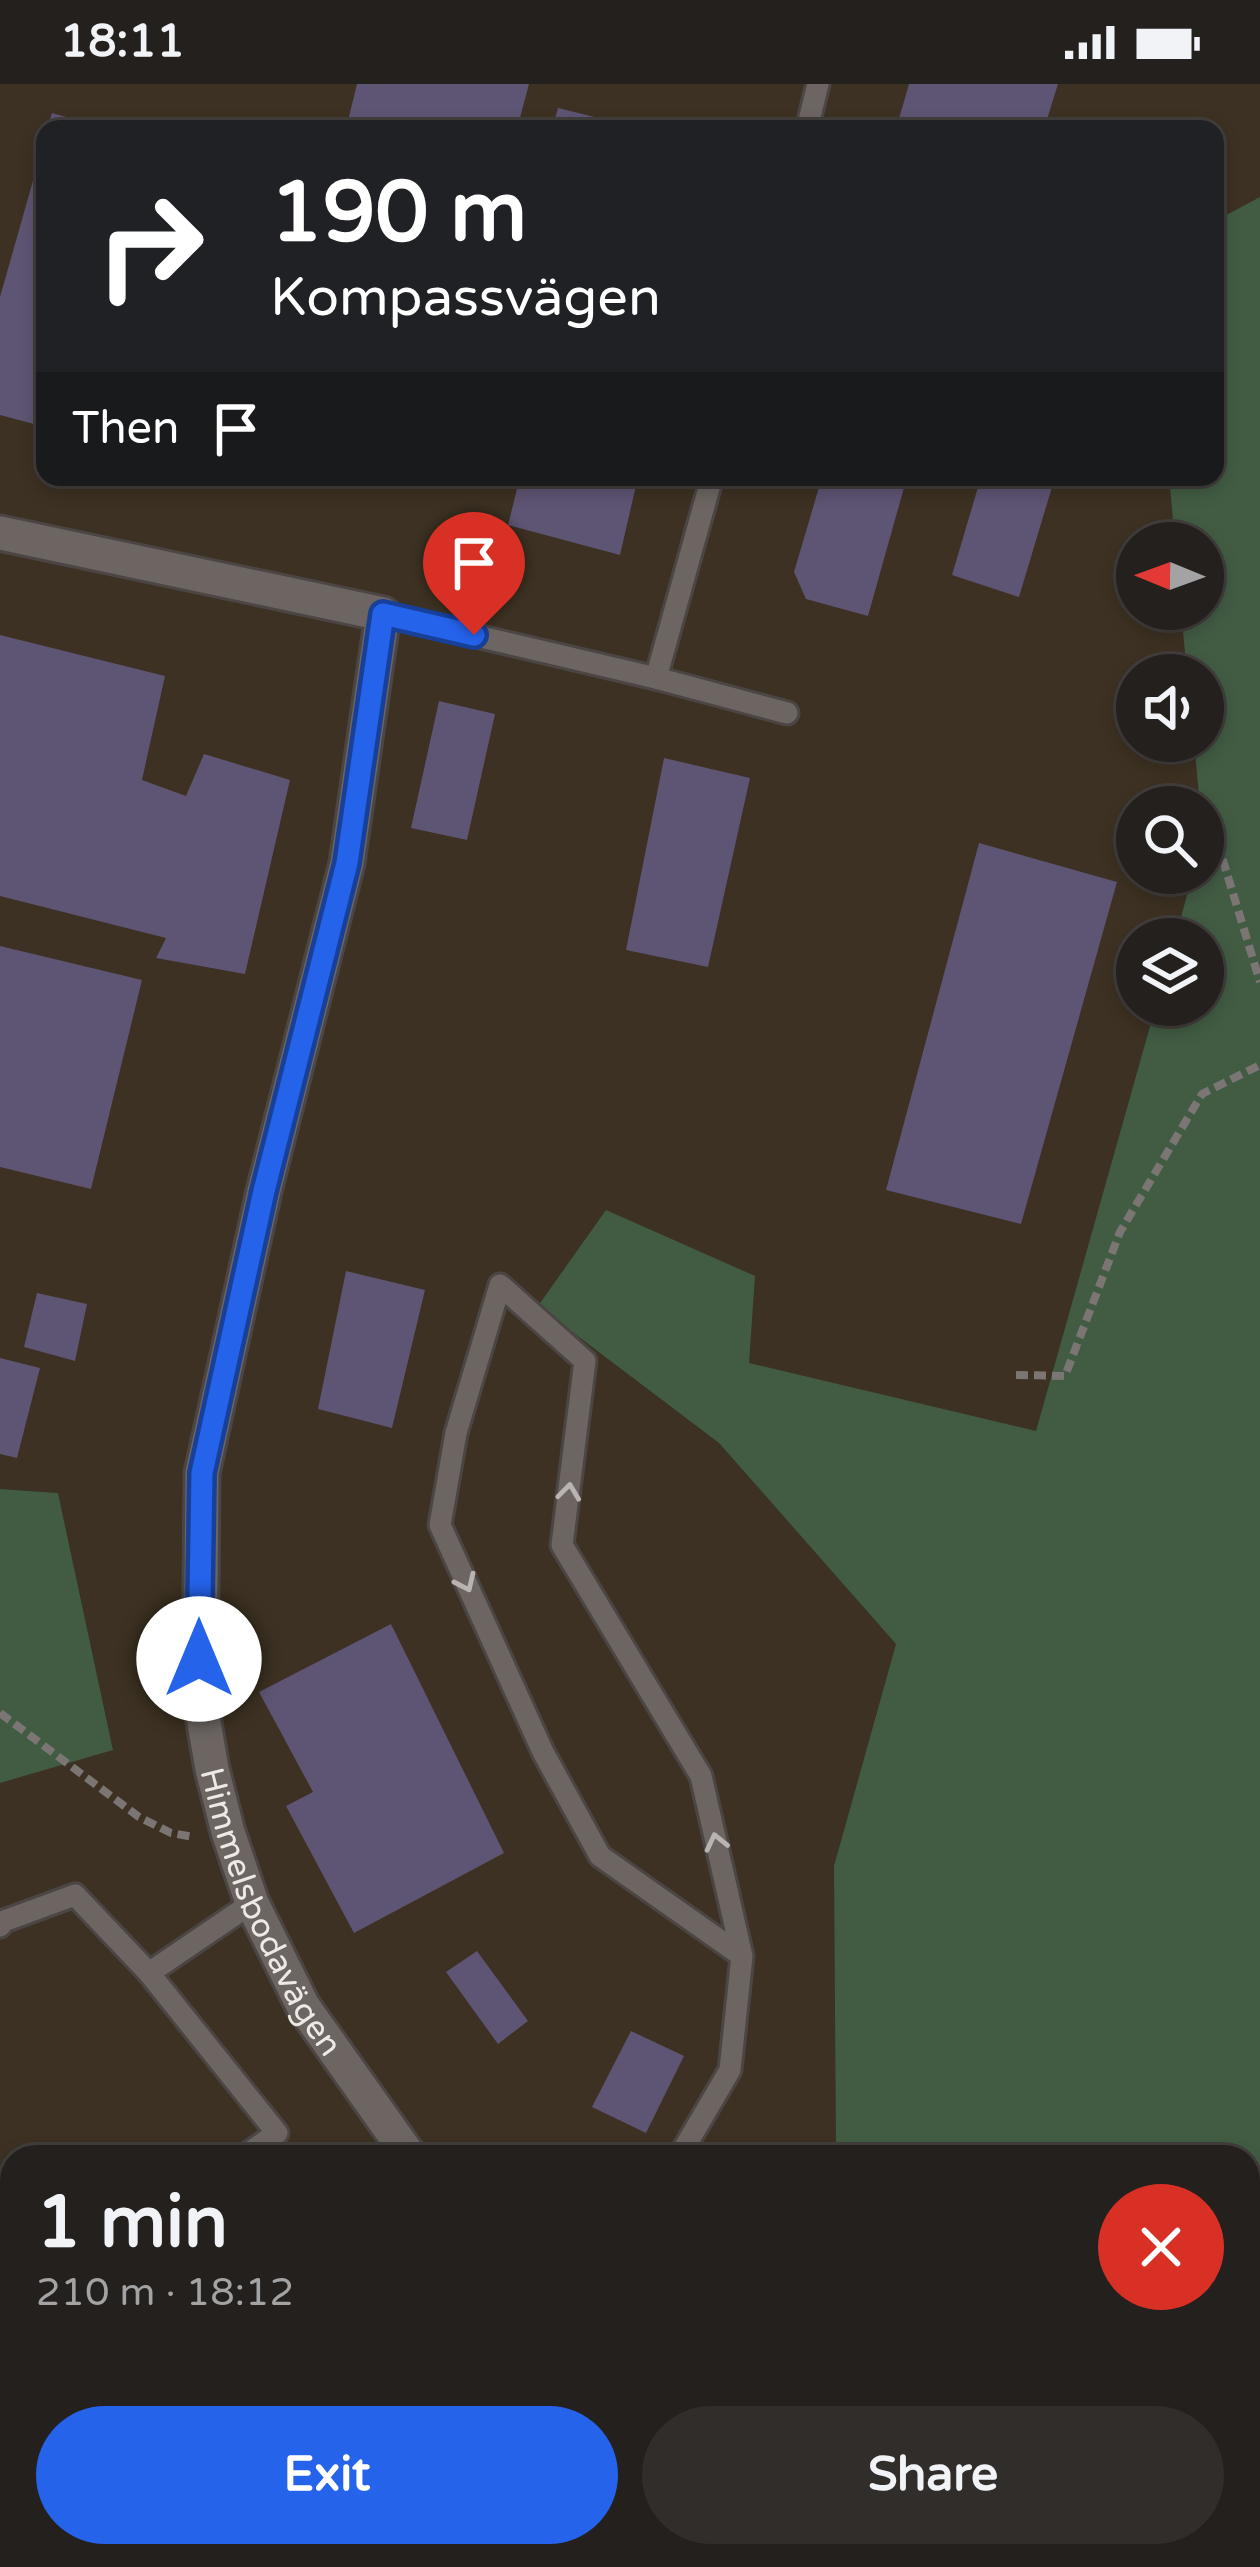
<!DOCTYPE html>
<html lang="en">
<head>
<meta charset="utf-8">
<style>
  :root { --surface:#24201e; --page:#302d2b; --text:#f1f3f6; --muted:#a3a3a4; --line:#413e3c; --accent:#2563eb }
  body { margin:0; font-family:"Varela Round",sans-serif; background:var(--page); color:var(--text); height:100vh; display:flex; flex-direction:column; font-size:45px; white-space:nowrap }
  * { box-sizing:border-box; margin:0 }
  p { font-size:39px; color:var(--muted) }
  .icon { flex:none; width:66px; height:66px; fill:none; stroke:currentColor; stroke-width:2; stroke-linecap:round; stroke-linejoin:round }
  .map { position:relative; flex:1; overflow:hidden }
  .side { position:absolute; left:0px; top:2061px; width:1260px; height:423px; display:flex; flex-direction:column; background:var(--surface); border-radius:36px 36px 0 0; box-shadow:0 6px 18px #0003,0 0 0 3px var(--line) }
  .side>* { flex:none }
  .top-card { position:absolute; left:36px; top:36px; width:1188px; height:366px; border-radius:24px; box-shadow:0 6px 18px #0003,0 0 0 3px var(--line); background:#202124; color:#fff; overflow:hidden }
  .needle { width:78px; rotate:271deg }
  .fabs { position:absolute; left:1116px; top:438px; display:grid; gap:24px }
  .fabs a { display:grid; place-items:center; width:108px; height:108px; border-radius:50%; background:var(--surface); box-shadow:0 6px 18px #0003,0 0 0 3px var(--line); font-size:60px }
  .pin { position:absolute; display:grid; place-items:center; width:102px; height:102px; color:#fff; margin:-123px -51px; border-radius:50% 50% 50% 0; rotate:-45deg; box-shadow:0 0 12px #0007 }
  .pin .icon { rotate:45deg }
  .me { position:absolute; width:132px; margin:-66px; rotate:0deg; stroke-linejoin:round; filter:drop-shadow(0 0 9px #0008) }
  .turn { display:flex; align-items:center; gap:42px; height:252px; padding:0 36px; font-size:54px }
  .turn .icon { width:156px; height:156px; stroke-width:2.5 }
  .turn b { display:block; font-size:84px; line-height:102px }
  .then { display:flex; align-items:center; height:114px; padding:0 36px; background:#0003; gap:24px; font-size:45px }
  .round { display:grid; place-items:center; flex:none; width:126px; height:126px; border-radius:63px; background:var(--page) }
  .headline { display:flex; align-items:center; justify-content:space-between; height:204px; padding:0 36px }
  h1 { font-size:72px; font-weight:700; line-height:90px }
  .button { display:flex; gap:24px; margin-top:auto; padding:24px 36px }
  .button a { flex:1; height:138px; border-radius:72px; background:var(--accent); color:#fff; font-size:48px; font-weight:700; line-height:138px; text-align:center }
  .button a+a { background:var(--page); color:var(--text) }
  .status { display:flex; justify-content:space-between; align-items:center; height:84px; padding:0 60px; background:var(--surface); direction:ltr }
  .status svg { height:33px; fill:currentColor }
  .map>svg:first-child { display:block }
  .industrial { fill:#3c3122 }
  .forest { fill:#425c44 }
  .building { fill:#5e5473 }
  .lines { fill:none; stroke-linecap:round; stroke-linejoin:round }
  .service-casing { stroke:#4b4644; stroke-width:27 }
  .minor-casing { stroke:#4b4644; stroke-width:39 }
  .path { stroke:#7b7674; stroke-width:8; stroke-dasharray:12 6; stroke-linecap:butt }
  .service { stroke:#6c6562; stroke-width:21 }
  .minor { stroke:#6c6562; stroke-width:33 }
  .oneway { stroke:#b9b4b2 }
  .route-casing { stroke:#184099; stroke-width:30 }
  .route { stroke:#2563eb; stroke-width:21 }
  .labels { text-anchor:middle; stroke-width:12; stroke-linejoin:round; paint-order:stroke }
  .street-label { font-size:33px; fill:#ece9e7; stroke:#161312 }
</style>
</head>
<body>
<div class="status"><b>18:11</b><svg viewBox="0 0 49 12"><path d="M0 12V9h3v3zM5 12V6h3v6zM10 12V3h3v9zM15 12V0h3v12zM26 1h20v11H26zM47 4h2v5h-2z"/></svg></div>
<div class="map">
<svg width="1260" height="2483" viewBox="0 0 1260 2483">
  <rect width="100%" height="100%" fill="#302a28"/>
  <polygon class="industrial" points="0,0 1260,0 1260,113 1215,137 1215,45 45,45 45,393 1171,393 1175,459 1137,459 1137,525 1181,525 1187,591 1137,591 1137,657 1194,657 1200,723 1137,723 1137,789 1193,789 1175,855 1137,855 1137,921 1156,921 1036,1348 748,1279 538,1221 719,1359 896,1560 834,1782 836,2073 12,2073 12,2472 883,2472 883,2483 0,2483 0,1699 113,1665 58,1409 0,1405"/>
  <g class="forest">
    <polygon points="1260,113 1260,2483 883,2483 883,2472 1248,2472 1248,2073 836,2073 834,1782 896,1560 719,1359 538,1222 606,1126 755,1192 749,1279 1036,1347 1156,921 1203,921 1203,855 1175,855 1193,789 1203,789 1203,723 1200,723 1194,657 1203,657 1203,591 1187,591 1181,525 1203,525 1203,459 1175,459 1170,402 1171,393 1215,393 1215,137"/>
    <polygon points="0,1405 58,1409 113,1666 0,1699"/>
  </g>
  <g class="building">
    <polygon points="357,0 529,0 517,45 346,45"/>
    <polygon points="909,0 1058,0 1044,45 896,45"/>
    <polygon points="558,24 635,43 635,45 552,45"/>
    <polygon points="52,29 105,44 105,45 47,45"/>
    <polygon points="44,58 45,59 45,343 0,331 0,213"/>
    <polygon points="520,393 638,393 620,471 508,441"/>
    <polygon points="822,393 907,393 868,532 806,515 794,488"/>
    <polygon points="981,393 1055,393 1019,513 952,491"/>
    <polygon points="0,551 165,592 142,696 186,712 204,670 290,696 245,890 156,874 166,854 0,812"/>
    <polygon points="439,617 495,630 467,756 411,744"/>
    <polygon points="664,674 750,694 708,883 626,866"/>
    <polygon points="979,759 1117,798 1021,1140 886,1106"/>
    <polygon points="0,862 142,896 91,1105 0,1083"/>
    <polygon points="346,1187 425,1206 392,1344 318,1325"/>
    <polygon points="37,1209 87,1220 75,1277 24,1263"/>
    <polygon points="0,1274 40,1284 17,1374 0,1370"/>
    <polygon points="391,1540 504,1769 354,1849 286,1722 313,1708 259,1608"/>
    <polygon points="477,1867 528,1937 498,1960 446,1888"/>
    <polygon points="631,1947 684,1972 646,2049 592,2023"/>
    <polygon points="0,2233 12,2249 12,2390 0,2376"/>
    <polygon points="82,2472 574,2472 582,2483 476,2483 473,2479 468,2483 91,2483"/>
  </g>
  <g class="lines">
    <defs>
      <g id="service">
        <polyline points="807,45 818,0"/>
        <polyline points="383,530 656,594 787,629"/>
        <polyline points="656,594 712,393"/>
        <polyline points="0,1842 4,1837 75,1811 149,1889 277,2049 243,2073"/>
        <polyline points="149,1889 252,1819"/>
        <polyline points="679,2073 730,1986 742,1872 701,1692 562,1461 585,1277 500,1201 456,1349 440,1441 543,1668 600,1772 742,1872"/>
        <polyline points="0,2168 12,2184"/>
      </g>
      <g id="minor">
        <path id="s1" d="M0,449L383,530L347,779L264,1107L202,1389L200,1615L212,1685L228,1748L252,1819L303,1922L410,2073"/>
        <polyline points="712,2472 721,2483"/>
      </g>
    </defs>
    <use href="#service" class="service-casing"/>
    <use href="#minor" class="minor-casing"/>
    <g class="path">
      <polyline points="1172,714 1207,724 1260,898"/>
      <polyline points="1016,1291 1065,1292 1120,1148 1202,1010 1260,981"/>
      <polyline points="0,1629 139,1733 171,1749 194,1753"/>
    </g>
    <use href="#service" class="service"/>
    <use href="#minor" class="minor"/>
  </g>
  <defs><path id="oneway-chevron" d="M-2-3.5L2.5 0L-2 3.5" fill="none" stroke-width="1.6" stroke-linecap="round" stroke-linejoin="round" transform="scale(3)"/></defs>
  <g class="oneway">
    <use href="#oneway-chevron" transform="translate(569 1408) rotate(-83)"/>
    <use href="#oneway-chevron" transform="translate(466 1499) rotate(65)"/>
    <use href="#oneway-chevron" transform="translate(716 1758) rotate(-103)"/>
  </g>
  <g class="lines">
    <defs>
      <polyline id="route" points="199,1575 202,1389 264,1107 347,779 383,530 474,551"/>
    </defs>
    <use href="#route" class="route-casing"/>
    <use href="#route" class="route"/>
  </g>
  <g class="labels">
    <g class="street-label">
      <text dy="12" stroke="none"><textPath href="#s1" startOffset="1722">Himmelsbodavägen</textPath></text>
    </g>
  </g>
</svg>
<div class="fabs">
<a><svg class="needle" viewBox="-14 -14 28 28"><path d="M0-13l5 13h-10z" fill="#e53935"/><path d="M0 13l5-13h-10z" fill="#a3a3a4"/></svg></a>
<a><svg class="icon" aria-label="sound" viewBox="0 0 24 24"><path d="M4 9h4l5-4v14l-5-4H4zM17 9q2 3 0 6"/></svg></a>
<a><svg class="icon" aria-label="search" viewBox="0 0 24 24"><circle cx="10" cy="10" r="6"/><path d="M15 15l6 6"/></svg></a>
<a><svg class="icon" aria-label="layers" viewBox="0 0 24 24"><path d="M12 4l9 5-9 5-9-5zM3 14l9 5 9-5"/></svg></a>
</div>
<div class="pin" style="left:474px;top:551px;background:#d93025"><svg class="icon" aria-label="arrive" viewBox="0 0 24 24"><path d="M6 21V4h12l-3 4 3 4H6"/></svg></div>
<svg class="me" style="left:199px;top:1575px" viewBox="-20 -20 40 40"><circle r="19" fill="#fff"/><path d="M0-13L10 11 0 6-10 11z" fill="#2563eb"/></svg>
<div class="top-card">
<div class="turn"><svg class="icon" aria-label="right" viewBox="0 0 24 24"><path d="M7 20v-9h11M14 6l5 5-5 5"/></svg><div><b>190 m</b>Kompassvägen</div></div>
<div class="then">Then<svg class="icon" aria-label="arrive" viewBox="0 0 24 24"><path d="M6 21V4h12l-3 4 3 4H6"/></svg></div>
</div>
<section class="side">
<div class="headline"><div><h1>1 min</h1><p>210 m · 18:12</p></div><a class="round" style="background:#d93025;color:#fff"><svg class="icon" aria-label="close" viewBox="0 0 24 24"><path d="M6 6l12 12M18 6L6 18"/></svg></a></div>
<div class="button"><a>Exit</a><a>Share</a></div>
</section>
</div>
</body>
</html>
